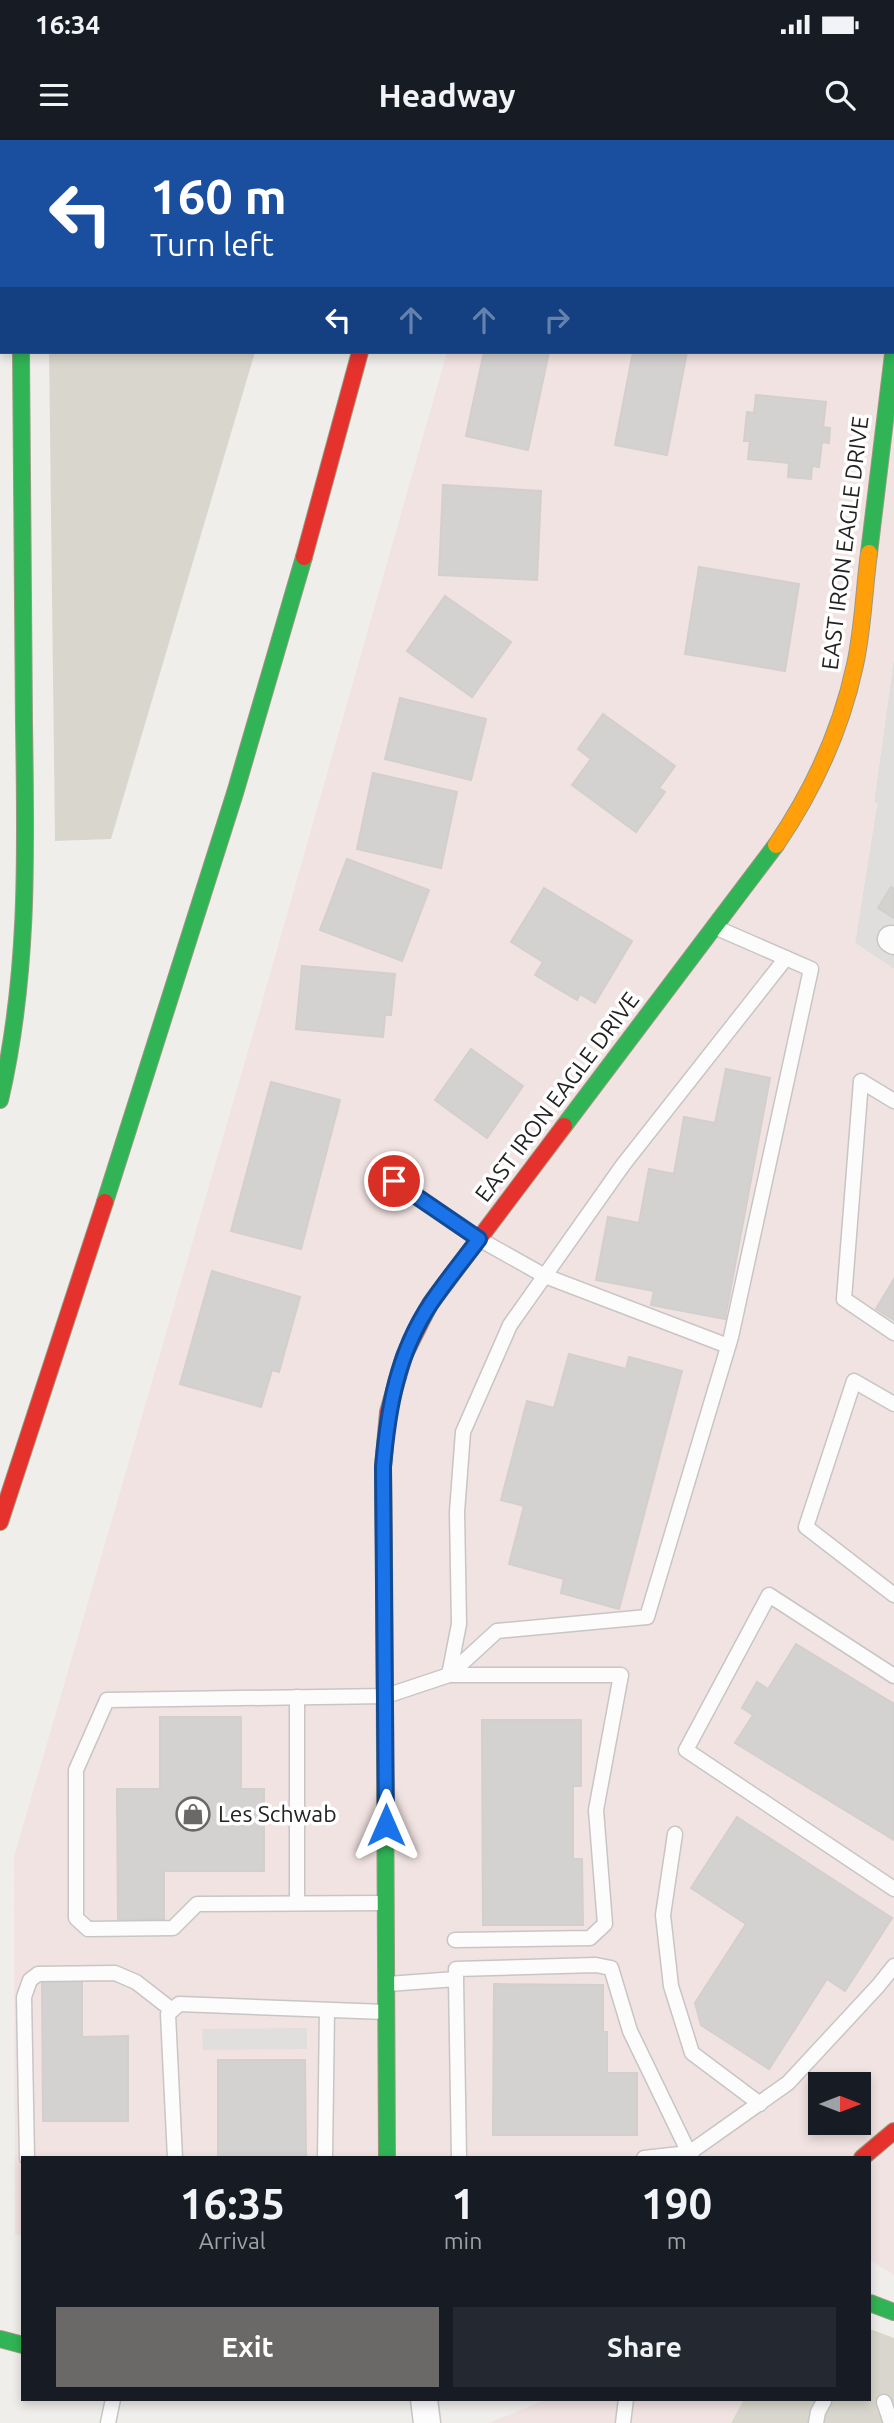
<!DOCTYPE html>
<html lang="en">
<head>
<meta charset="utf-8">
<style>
  :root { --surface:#171b24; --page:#242831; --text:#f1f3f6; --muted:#9ea1a6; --accent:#6a6968 }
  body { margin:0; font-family:Ubuntu,sans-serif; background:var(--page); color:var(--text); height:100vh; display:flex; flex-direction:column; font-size:26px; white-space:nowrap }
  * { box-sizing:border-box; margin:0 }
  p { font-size:23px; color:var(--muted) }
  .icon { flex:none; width:38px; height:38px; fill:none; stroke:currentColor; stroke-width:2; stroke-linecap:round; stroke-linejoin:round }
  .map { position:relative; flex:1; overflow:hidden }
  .panel { position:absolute; left:21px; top:2016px; width:850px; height:245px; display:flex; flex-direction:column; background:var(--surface); border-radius:0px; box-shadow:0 4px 10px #0003 }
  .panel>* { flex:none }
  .top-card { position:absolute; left:0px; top:0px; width:894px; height:214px; box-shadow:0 4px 10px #0003; background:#1a4fa0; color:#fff; overflow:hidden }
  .needle { width:46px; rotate:90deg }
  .buttons { position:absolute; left:808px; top:1932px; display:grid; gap:14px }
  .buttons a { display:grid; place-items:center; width:63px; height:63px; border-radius:0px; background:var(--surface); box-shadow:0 4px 10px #0003; font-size:35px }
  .pin { position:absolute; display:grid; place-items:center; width:60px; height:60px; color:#fff; margin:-30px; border:4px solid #fff; border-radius:50%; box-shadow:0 2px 7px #0007 }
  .me { position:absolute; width:77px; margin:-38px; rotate:0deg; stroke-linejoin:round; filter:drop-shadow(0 0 5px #0008) }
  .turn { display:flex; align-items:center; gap:24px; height:147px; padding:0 35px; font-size:32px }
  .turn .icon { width:91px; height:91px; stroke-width:2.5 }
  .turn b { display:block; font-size:49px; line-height:60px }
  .lanes { display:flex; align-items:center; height:66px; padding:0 35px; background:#0003; justify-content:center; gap:35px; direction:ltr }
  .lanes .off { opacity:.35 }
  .eta { display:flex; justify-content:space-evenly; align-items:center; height:119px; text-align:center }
  .eta b { font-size:42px; font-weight:700; line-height:49px }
  .cta { display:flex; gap:14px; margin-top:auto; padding:14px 35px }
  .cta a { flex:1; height:80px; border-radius:0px; background:var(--accent); color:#fff; font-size:28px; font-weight:700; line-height:80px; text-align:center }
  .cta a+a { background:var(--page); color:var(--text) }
  .status { display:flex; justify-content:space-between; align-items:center; height:49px; padding:0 35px; background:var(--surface); direction:ltr }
  .status svg { height:19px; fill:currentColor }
  header { display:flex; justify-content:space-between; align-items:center; height:91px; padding:0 35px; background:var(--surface); font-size:32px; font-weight:700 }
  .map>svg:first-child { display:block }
  .residential { fill:#dfdedc }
  .commercial { fill:#f1e3e2; fill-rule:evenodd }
  .construction { fill:#d9d7cd }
  .parking { fill:#e0dfde }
  .building { fill:#d4d2d0; stroke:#d3cfcc; stroke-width:2 }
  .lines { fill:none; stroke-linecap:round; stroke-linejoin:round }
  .lane-casing { stroke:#c7c6c5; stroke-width:17 }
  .street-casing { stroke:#c7c6c5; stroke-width:29 }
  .fast-casing { stroke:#9a9982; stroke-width:18 }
  .slow-casing { stroke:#9a9982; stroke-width:18 }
  .jam-casing { stroke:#9a9982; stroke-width:18 }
  .lane { stroke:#fdfcfc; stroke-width:14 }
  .street { stroke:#fdfcfc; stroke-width:26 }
  .fast { stroke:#30b455; stroke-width:16 }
  .slow { stroke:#ff9f0a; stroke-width:16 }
  .jam { stroke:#e5322d; stroke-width:16 }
  .route-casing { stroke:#114b97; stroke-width:18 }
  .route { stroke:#1a73e8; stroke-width:12 }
  .labels { text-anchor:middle; stroke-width:7; stroke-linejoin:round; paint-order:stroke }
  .street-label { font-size:23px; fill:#222; stroke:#fff }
  .poi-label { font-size:23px; fill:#222; stroke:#fff; text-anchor:start }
</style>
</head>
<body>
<div class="status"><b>16:34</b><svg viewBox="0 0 49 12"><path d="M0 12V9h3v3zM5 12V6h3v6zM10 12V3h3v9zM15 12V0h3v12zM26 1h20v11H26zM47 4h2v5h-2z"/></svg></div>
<header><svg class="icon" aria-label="menu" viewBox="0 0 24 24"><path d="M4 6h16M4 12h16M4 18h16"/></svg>Headway<svg class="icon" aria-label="search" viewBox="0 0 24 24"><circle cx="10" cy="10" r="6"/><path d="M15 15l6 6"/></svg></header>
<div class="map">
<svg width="894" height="2283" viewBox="0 0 894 2283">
  <rect width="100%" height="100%" fill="#f0eeeb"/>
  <polygon class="residential" points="894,517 894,829 855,803 877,664 874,662"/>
  <g class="commercial">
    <path d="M500,0H894V517L874,662L877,664L855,803L894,829V2135L870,2120V2018H23V2096L15,2094L14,1717L255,887L447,212H892V2H500ZM821,1944H859V1983H821Z"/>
    <polygon points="548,2259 744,2259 731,2283 488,2283"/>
  </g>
  <g class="construction">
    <polygon points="49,212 255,212 111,699 55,701"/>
    <polygon points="870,2189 894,2198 894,2283 731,2283 744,2259 870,2259"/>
  </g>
  <polygon class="parking" points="307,1888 307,1909 203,1910 202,1889"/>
  <g class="building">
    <rect x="122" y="0" width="163" height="2"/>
    <polygon points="533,0 568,0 578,2 532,2"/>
    <polygon points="484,212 549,212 528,310 466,296"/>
    <polygon points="633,212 687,212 667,315 615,305"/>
    <polygon points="756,255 826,262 823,287 830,288 829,303 822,302 819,327 812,326 811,339 788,337 789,323 748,319 750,301 744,301 747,272 754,273"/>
    <polygon points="443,345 541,351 537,440 439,435"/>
    <polygon points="699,427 799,444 785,531 685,514"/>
    <polygon points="445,456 511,502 472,557 407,511"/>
    <polygon points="400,558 486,579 471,640 385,619"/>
    <polygon points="603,574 675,626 659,648 665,652 636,692 572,645 591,619 578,609"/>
    <polygon points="373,633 457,652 441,728 357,709"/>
    <polygon points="347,719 429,750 402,821 320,790"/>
    <polygon points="891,747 894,749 894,778 878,768"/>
    <polygon points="544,748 632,801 595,863 580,854 577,860 535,835 543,822 511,802"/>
    <polygon points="302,826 395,834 391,875 385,875 383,897 296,889"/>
    <polygon points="471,909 523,946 487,998 435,960"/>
    <polygon points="726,929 770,938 725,1179 651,1165 654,1151 596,1140 608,1077 639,1083 649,1029 674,1034 684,977 715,983"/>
    <polygon points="271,942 340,960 301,1109 231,1091"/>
    <polygon points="212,1131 300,1157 279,1232 272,1230 261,1267 180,1244"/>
    <polygon points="894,1139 894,1180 876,1169"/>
    <polygon points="569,1214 626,1229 629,1217 682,1231 619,1469 561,1453 564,1439 509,1424 524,1366 501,1360 527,1261 554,1268"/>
    <polygon points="796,1504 894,1564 894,1700 735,1603 753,1575 742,1568 757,1542 768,1549"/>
    <polygon points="160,1577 241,1577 241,1649 264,1649 264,1731 164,1731 164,1779 118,1779 117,1649 160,1649"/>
    <polygon points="482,1580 581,1580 581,1646 573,1646 573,1719 582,1719 583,1785 483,1785"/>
    <polygon points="737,1677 892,1778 845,1851 827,1839 769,1929 701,1885 695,1863 746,1784 691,1748"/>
    <polygon points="42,1841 82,1841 82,1897 128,1896 128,1981 43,1981"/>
    <polygon points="494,1844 603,1845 603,1892 607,1892 607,1933 637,1933 637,1995 493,1995"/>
    <polygon points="218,1920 305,1920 306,2018 218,2018"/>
  </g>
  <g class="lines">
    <defs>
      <g id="lane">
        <polyline points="894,961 861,941 844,1159 894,1193"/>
        <polyline points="376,1029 479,1099 545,1136 728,1206"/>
        <polyline points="894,1264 854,1241 806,1387 894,1455"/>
        <polyline points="894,1536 769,1455 686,1610 894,1749"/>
        <polyline points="297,1557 297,1763"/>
        <polyline points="675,1694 663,1775 671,1846 692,1913 760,1964"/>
        <polyline points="384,1763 197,1764 173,1788 88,1789 76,1778 76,1630 107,1560 386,1556 449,1535 497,1491 647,1477 731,1197 811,829 717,788"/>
        <polyline points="455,1800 590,1798 605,1784 596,1670 621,1535 449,1535 459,1484 457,1372 463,1292 510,1185 623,1025 786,818"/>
        <polyline points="456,1839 456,1829 596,1825 611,1828 630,1891 689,2013 788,1943 878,1846 894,1826"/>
        <polyline points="388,1844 456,1839 459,2018"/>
        <polyline points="27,2018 24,1857 30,1840 38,1834 115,1833 136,1842 172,1870"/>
        <polyline points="175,2018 168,1874 179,1864 385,1872"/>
        <polyline points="325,2018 327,1870"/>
        <polyline points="644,2018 689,2013 692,2018"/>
        <polyline points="884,2262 891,2283"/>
        <polyline points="108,2283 113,2259"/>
        <polyline points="623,2283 626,2259"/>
        <polyline points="816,2283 818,2272 824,2261"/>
      </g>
      <g id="street">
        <polyline points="880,0 882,2"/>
        <polyline points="891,799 894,801"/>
        <polyline points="424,2259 427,2283"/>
      </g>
      <g id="fast">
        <polyline points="20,0 20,2"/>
        <polyline points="869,413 894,206"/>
        <path d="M0,960C29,836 26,711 24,584C23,460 22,336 21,212"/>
        <polyline points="564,986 776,705"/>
        <polyline points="105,1062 235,653 304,417"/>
        <polyline points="384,1415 387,2018"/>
        <polyline points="870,2163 894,2172"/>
        <polyline points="0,2199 23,2205"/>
      </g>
      <g id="slow">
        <polyline points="414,2 415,0"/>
        <path d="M776,705C814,649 841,590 855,525C863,489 864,450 869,413"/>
      </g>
      <g id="jam">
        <polyline points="304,417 360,212"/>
        <polyline points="0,1382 105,1062"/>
        <polyline points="384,1415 383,1327 388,1272 404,1216 430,1164 564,986"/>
        <polyline points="862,2018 894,1991"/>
      </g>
    </defs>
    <use href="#lane" class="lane-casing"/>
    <use href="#street" class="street-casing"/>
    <use href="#fast" class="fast-casing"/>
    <use href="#slow" class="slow-casing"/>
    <use href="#jam" class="jam-casing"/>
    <use href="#lane" class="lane"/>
    <use href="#street" class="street"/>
    <use href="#fast" class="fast"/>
    <use href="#slow" class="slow"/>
    <use href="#jam" class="jam"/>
  </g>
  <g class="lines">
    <defs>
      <path id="route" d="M386,1685L383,1327C388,1269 397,1214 431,1163C446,1141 463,1120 479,1099L394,1041"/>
    </defs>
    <use href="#route" class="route-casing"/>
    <use href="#route" class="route"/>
  </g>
  <defs>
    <symbol id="shop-ring" viewBox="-11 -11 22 22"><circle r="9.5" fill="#fff" stroke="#6a6968" stroke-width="1.5"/><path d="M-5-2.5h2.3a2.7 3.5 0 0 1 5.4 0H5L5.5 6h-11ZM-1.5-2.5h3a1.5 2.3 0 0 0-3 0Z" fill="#6a6968"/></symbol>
  </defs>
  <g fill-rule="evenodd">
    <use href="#shop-ring" x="174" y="1655" width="38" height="38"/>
  </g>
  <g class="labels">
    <g class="street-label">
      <text transform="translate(845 403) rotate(-83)" y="8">EAST IRON EAGLE DRIVE</text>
      <text transform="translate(557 957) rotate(-53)" y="8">EAST IRON EAGLE DRIVE</text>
    </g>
    <g class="poi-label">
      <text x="218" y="1682">Les Schwab</text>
    </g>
  </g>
</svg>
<div class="buttons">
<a><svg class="needle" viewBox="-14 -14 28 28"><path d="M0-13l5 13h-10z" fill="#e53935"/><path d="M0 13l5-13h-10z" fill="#9ea1a6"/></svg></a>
</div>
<div class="pin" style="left:394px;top:1041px;background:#d93025"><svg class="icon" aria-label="arrive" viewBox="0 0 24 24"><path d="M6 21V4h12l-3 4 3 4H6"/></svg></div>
<svg class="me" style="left:386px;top:1685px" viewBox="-20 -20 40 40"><path d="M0-17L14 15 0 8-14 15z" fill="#1a73e8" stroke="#fff" stroke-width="4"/></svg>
<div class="top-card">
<div class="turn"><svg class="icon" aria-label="left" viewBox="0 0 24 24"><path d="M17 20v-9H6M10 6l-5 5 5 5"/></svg><div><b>160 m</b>Turn left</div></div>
<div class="lanes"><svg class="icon" aria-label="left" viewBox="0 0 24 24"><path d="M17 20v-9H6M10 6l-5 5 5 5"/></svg><svg class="icon off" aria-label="ahead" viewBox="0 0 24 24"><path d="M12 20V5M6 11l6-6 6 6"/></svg><svg class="icon off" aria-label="ahead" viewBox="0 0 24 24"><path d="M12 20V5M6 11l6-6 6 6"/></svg><svg class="icon off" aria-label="right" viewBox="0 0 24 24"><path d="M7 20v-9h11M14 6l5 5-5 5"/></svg></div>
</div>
<section class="panel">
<div class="eta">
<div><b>16:35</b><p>Arrival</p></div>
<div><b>1</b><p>min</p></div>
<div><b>190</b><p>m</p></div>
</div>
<div class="cta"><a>Exit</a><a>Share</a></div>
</section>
</div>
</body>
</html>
